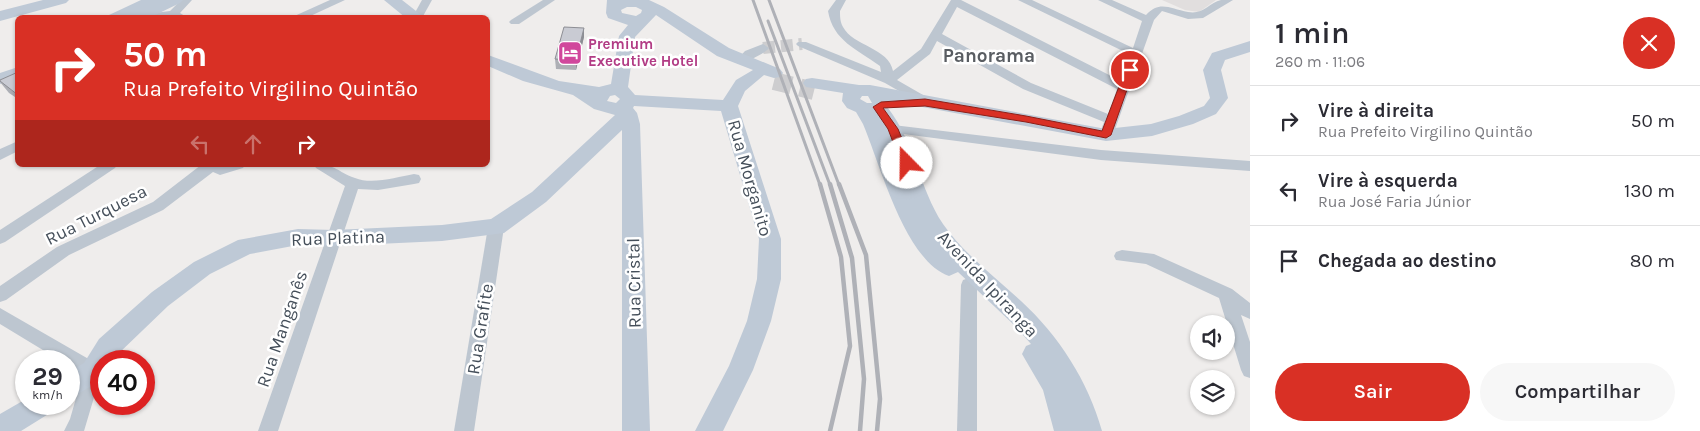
<!DOCTYPE html>
<html lang="pt">
<head>
<meta charset="utf-8">
<style>
  :root { --surface:#fff; --page:#f7f7f7; --text:#2b2b33; --muted:#7c7c81; --line:#e1e1e2; --accent:#d93025 }
  body { margin:0; font-family:Karla,sans-serif; background:var(--page); color:var(--text); height:100vh; display:flex; flex-direction:column; font-size:19px; white-space:nowrap }
  * { box-sizing:border-box; margin:0 }
  p { font-size:16px; color:var(--muted) }
  .icon { flex:none; width:28px; height:28px; fill:none; stroke:currentColor; stroke-width:2; stroke-linecap:round; stroke-linejoin:round }
  .map { position:relative; flex:1; overflow:hidden }
  .details { display:flex; flex-direction:column; background:var(--surface); width:450px }
  .details>* { flex:none }
  .top-card { position:absolute; left:15px; top:15px; width:475px; height:152px; border-radius:8px; box-shadow:0 1px 4px #0004; background:#d93025; color:#fff; overflow:hidden }
  .buttons { position:absolute; left:1190px; top:315px; display:grid; gap:10px }
  .buttons a { display:grid; place-items:center; width:45px; height:45px; border-radius:50%; background:var(--surface); box-shadow:0 1px 4px #0004; font-size:25px }
  .speed { position:absolute; left:15px; top:350px; display:flex; gap:10px; font-size:25px; font-weight:700; text-align:center }
  .speed>* { display:grid; place-content:center; width:65px; height:65px; border-radius:50%; background:var(--surface); box-shadow:0 1px 4px #0004; line-height:1 }
  .speed small { font-size:12px; font-weight:400 }
  .speed .limit { border:8px solid #d22; background:#fff; color:#111 }
  .pin { position:absolute; display:grid; place-items:center; width:42px; height:42px; color:#fff; margin:-21px; border:2px solid #fff; border-radius:50%; box-shadow:0 1px 5px #0007 }
  .me { position:absolute; width:55px; margin:-28px; rotate:338deg; stroke-linejoin:round; filter:drop-shadow(0 0 4px #0008) }
  .turn { display:flex; align-items:center; gap:18px; height:105px; padding:0 25px; font-size:22px }
  .turn .icon { width:65px; height:65px; stroke-width:2.5 }
  .turn b { display:block; font-size:35px; line-height:42px }
  .lanes { display:flex; align-items:center; height:48px; padding:0 25px; background:#0003; justify-content:center; gap:25px; direction:ltr }
  .lanes .off { opacity:.35 }
  .round { display:grid; place-items:center; flex:none; width:52px; height:52px; border-radius:26px; background:var(--page) }
  .overview { display:flex; align-items:center; justify-content:space-between; height:85px; padding:0 25px }
  h1 { font-size:30px; font-weight:600; line-height:38px }
  .action { display:flex; gap:10px; margin-top:auto; padding:10px 25px }
  .action a { flex:1; height:58px; border-radius:30px; background:var(--accent); color:#fff; font-size:20px; font-weight:600; line-height:58px; text-align:center }
  .action a+a { background:var(--page); color:var(--text) }
  ul { padding:0; list-style:none }
  li { display:flex; align-items:center; gap:15px; height:70px; padding:0 25px; border-top:1px solid var(--line) }
  li div { flex:1 }
  li b { display:block; font-size:19px }
  li em { font-style:normal }
  main { display:flex; flex:1; min-height:0 }
  .map>svg:first-child { display:block }
  .education { fill:#e1dede }
  .lines { fill:none; stroke-linecap:round; stroke-linejoin:round }
  .street-tunnel { stroke:#cdcdcf; stroke-width:12; stroke-dasharray:12 6; stroke-linecap:butt }
  .secondary-tunnel { stroke:#cdcdcf; stroke-width:18; stroke-dasharray:18 9; stroke-linecap:butt }
  .street { fill:#bdc6d0; fill-rule:evenodd }
  .secondary { fill:#bec9d6; fill-rule:evenodd }
  .rail-far1 { stroke:#afb1b7; stroke-width:3 }
  .rail { stroke:#afb1b7; stroke-width:4.5 }
  .wall { fill:#adafb5 }
  .shaded-wall { fill:#8d8e94 }
  .building { fill:#c9cbd3; stroke:#8d8e94 }
  .route { fill:#d93025; stroke:#8d1f18 }
  .labels { text-anchor:middle; stroke-width:5; stroke-linejoin:round; paint-order:stroke }
  .far-hotel-label { font-size:15px; font-weight:bold; fill:#b23c85; stroke:#fff; text-anchor:start }
  .street-label { font-size:18px; fill:#454f5a; stroke:#fff }
  .far-district-label { font-size:19px; font-weight:bold; fill:#595d62; stroke:#fff }
</style>
</head>
<body>
<main>
<div class="map">
<svg width="1250" height="431" viewBox="0 0 1250 431">
  <rect width="100%" height="100%" fill="#efedec"/>
  <polygon class="education" points="1162,0 1216,0 1199,12 1185,10"/>
  <g class="lines">
    <polyline class="street-tunnel" points="763,48 802,44"/>
    <polyline class="secondary-tunnel" points="774,81 814,91"/>
    <g class="street">
      <polygon points="181,0 192,0 180,13 188,18 133,18 138,15 170,11"/>
      <polygon points="330,0 345,0 306,18 290,18"/>
      <polygon points="422,0 432,0 422,18 412,18"/>
      <polygon points="543,0 555,0 519,24 511,24 509,22 511,20"/>
      <path d="M836,0H846L840,11C840,16 840,22 843,27C853,46 889,48 893,71L921,49L951,0H961L1121,81L1131,55L1018,0H1032L1133,48L1142,21L1098,0H1112L1146,15C1160,0 1170,9 1188,12C1203,15 1209,3 1221,0C1225,0 1230,0 1233,0L1203,18L1188,19L1162,11L1154,20L1113,135L1111,138H1101L1099,135L1104,122L1023,89L937,41L930,54L897,80L930,99L931,102L930,105L925,106L885,83L798,46L796,44L798,42H806L881,72L880,66C857,49 833,41 828,11ZM957,7L1117,89L1108,114L1031,83L942,34Z"/>
      <path d="M763,44L769,48C763,55 753,57 746,64H738L736,61L745,51Z"/>
      <polygon points="893,125 1101,150 1250,161 1250,171 1101,160 888,132 886,129 888,126"/>
      <polygon points="18,141 18,151 0,160 0,149"/>
      <polygon points="100,165 117,165 115,168 5,242 0,244 0,230"/>
      <polygon points="201,165 245,165 243,168 220,175 213,172 163,210 69,255 6,300 0,302 0,286 57,247 153,202"/>
      <path d="M314,165C339,165 335,171 355,178C372,185 397,177 414,174L419,175L421,179L419,183L414,184L378,190L358,189L278,431H258L345,186L316,168Z"/>
      <polygon points="496,221 501,223 504,227 474,431 454,431 488,227 491,223"/>
      <polygon points="1122,250 1154,254 1232,289 1250,303 1250,319 1241,315 1250,342 1250,378 1244,376 1241,370 1219,298 1146,264 1116,260 1114,256 1116,252"/>
      <polygon points="969,278 975,280 977,285 977,431 957,431 961,285 963,280"/>
      <polygon points="0,308 99,365 101,374 84,431 64,431 70,419 83,374 69,366 69,361 61,361 0,324"/>
    </g>
    <g class="secondary">
      <polygon points="43,0 69,0 66,3 0,21 0,11"/>
      <polygon points="141,0 183,0 180,3 149,18 136,18 134,15 129,18 107,18 109,15"/>
      <polygon points="384,0 402,0 425,18 406,18"/>
      <path d="M607,0H649L664,7L729,48L780,69L783,73L780,77L774,78L764,75L745,91L738,106L781,239V279L771,321L753,370L723,431H695L729,366L747,321L757,279L759,239L721,111L634,106L633,108L637,113L640,124L650,431H622V130L546,202L504,233L442,241L334,246L298,245L250,254L210,274L168,306L117,355L113,361H101V380L78,394L69,398V372L84,363L99,339L152,292L194,262L238,240L298,229L334,230L442,225L491,219L532,192L615,115L594,109L573,95L523,81L488,66V55L559,81L599,87L611,84L619,36L628,25L608,18L606,13ZM627,7H636L642,10L641,13L636,16L622,13L621,10ZM656,15L717,56L753,70L736,80L723,100L635,95L628,87L635,37ZM615,95L620,99L616,103L607,101L610,96Z"/>
      <path d="M1250,41V52L1225,60L1221,70L1228,98L1216,114L1193,124L1152,136L1106,141L890,101L888,108C915,143 919,188 943,224C964,254 994,276 1021,301C1059,336 1088,381 1102,431H1054L1043,390L1022,354L1026,346L1031,344L1013,324L958,272L949,276C905,261 880,164 863,124L856,112L847,108L842,101L843,93L806,87L803,83L806,79L812,78L859,85H870L1106,129L1151,124L1179,116L1204,106L1210,98L1203,70L1212,53ZM862,96H868L872,103H867L860,99Z"/>
      <polygon points="18,67 18,78 0,84 0,73"/>
      <polygon points="26,399 26,404 54,404 50,413 21,431 0,431 0,414"/>
    </g>
    <g class="rail-far1">
      <polyline points="753,0 820,185"/>
      <polyline points="769,0 839,185"/>
      <polyline points="768,21 830,185"/>
    </g>
    <g class="rail">
      <polyline points="820,184 841,257 850,346 830,431"/>
      <polyline points="830,184 852,258 864,379 860,431"/>
      <polyline points="839,184 866,255 880,399 877,431"/>
    </g>
  </g>
  <g class="wall">
    <polygon points="584,28 584,37 576,70 556,69 555,59"/>
    <polygon points="18,72 18,99 9,93 0,82"/>
  </g>
  <polygon class="shaded-wall" points="584,28 584,37 576,70 576,60"/>
  <g class="building">
    <polygon points="564,27 584,28 576,60 555,59"/>
    <polygon points="18,72 18,95 0,81 0,80"/>
  </g>
  <polygon class="route" points="1126,68 1130,68 1134,70 1111,135 1106,138 1026,122 925,106 883,108 898,129 912,163 907,167 901,163 888,129 873,107 881,102 925,99 1026,116 1102,131"/>
  <defs>
    <symbol id="hotel-square" viewBox="-11 -11 22 22"><rect x="-9" y="-9" width="18" height="18" rx="4" fill="#d1479c" stroke="#fff"/><path d="M-6-4.5h1.5V1H6V5H4.5V3h-9V5H-6ZM-4 0a1.8 1.8 0 1 1 3.6 0ZM.5 0V-2.5h3Q6-2.5 6 0Z" fill="#fff"/></symbol>
  </defs>
  <g fill-rule="evenodd">
    <use href="#hotel-square" x="556" y="39" width="28" height="28"/>
  </g>
  <g class="labels">
    <g class="far-hotel-label">
      <text x="588" y="49">Premium<tspan x="588" dy="17">Executive Hotel</tspan></text>
    </g>
    <g class="street-label">
      <text transform="translate(750 178) rotate(74)" y="6">Rua Morganito</text>
      <text transform="translate(96 215) rotate(-27)" y="6">Rua Turquesa</text>
      <text transform="translate(338 238) rotate(-2)" y="6">Rua Platina</text>
      <text transform="translate(634 283) rotate(-91)" y="6">Rua Cristal</text>
      <text transform="translate(988 284) rotate(47)" y="6">Avenida Ipiranga</text>
      <text transform="translate(282 329) rotate(-71)" y="6">Rua Manganês</text>
      <text transform="translate(480 329) rotate(-81)" y="6">Rua Grafite</text>
    </g>
    <g class="far-district-label">
      <text x="989" y="62">Panorama</text>
    </g>
  </g>
</svg>
<div class="buttons">
<a><svg class="icon" aria-label="sound" viewBox="0 0 24 24"><path d="M4 9h4l5-4v14l-5-4H4zM17 9q2 3 0 6"/></svg></a>
<a><svg class="icon" aria-label="layers" viewBox="0 0 24 24"><path d="M12 4l9 5-9 5-9-5zM3 14l9 5 9-5"/></svg></a>
</div>
<div class="speed"><div>29<small>km/h</small></div><div class="limit">40</div></div>
<div class="pin" style="left:1130px;top:70px;background:#d93025"><svg class="icon" aria-label="arrive" viewBox="0 0 24 24"><path d="M6 21V4h12l-3 4 3 4H6"/></svg></div>
<svg class="me" style="left:907px;top:163px" viewBox="-20 -20 40 40"><circle r="19" fill="#fff"/><path d="M0-13L10 11 0 6-10 11z" fill="#d93025"/></svg>
<div class="top-card">
<div class="turn"><svg class="icon" aria-label="right" viewBox="0 0 24 24"><path d="M7 20v-9h11M14 6l5 5-5 5"/></svg><div><b>50 m</b>Rua Prefeito Virgilino Quintão</div></div>
<div class="lanes"><svg class="icon off" aria-label="left" viewBox="0 0 24 24"><path d="M17 20v-9H6M10 6l-5 5 5 5"/></svg><svg class="icon off" aria-label="ahead" viewBox="0 0 24 24"><path d="M12 20V5M6 11l6-6 6 6"/></svg><svg class="icon" aria-label="right" viewBox="0 0 24 24"><path d="M7 20v-9h11M14 6l5 5-5 5"/></svg></div>
</div>
</div>
<section class="details">
<div class="overview"><div><h1>1 min</h1><p>260 m · 11:06</p></div><a class="round" style="background:#d93025;color:#fff"><svg class="icon" aria-label="close" viewBox="0 0 24 24"><path d="M6 6l12 12M18 6L6 18"/></svg></a></div>
<ul>
<li><svg class="icon" aria-label="right" viewBox="0 0 24 24"><path d="M7 20v-9h11M14 6l5 5-5 5"/></svg><div><b>Vire à direita</b><p>Rua Prefeito Virgilino Quintão</p></div><em>50 m</em></li>
<li><svg class="icon" aria-label="left" viewBox="0 0 24 24"><path d="M17 20v-9H6M10 6l-5 5 5 5"/></svg><div><b>Vire à esquerda</b><p>Rua José Faria Júnior</p></div><em>130 m</em></li>
<li><svg class="icon" aria-label="arrive" viewBox="0 0 24 24"><path d="M6 21V4h12l-3 4 3 4H6"/></svg><div><b>Chegada ao destino</b></div><em>80 m</em></li>
</ul>
<div class="action"><a>Sair</a><a>Compartilhar</a></div>
</section>
</main>
</body>
</html>
